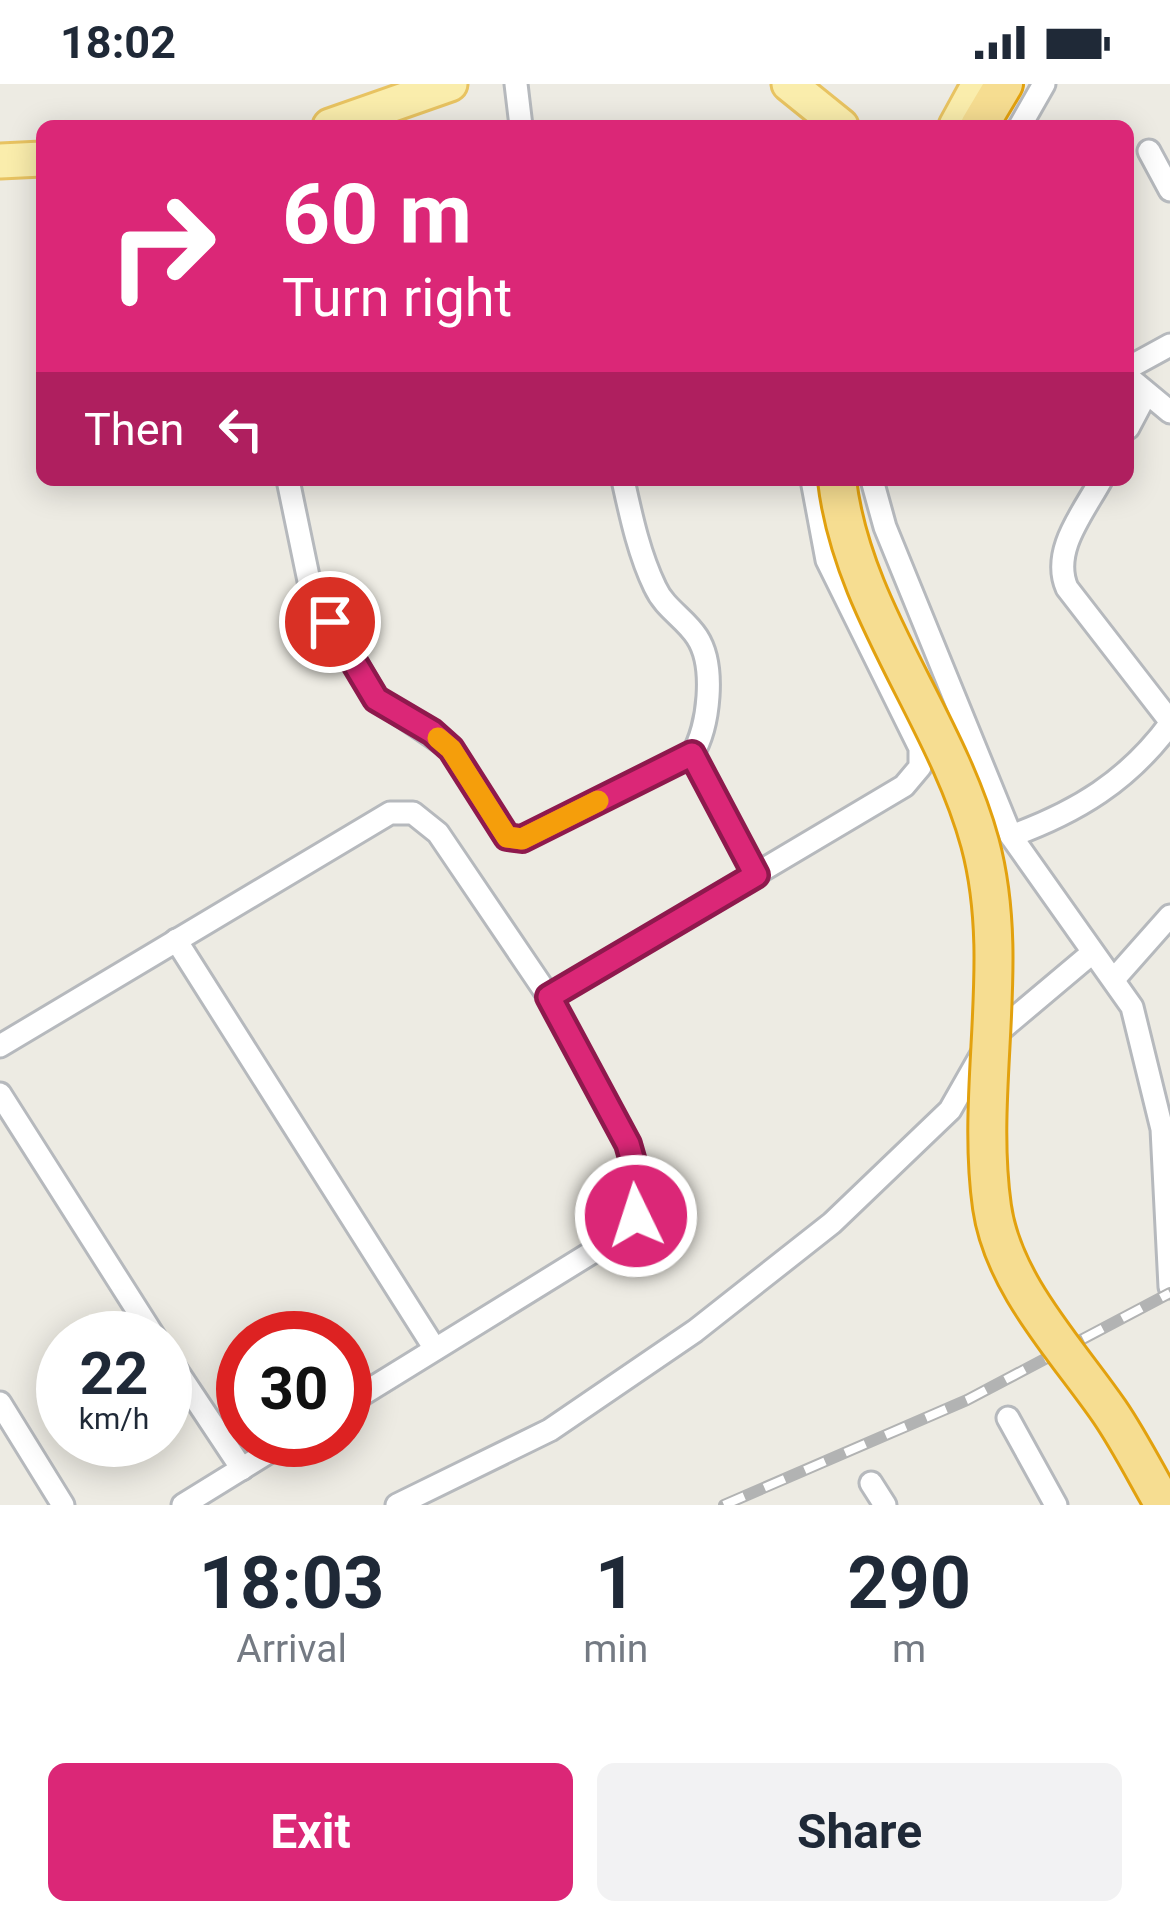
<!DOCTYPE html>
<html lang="en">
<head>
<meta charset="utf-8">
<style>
  :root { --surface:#fff; --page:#f2f2f3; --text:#1f2937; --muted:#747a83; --accent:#db2777 }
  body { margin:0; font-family:Roboto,sans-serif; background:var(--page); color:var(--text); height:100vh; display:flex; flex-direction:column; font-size:45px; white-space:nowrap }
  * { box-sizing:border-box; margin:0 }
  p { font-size:39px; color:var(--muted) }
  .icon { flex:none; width:66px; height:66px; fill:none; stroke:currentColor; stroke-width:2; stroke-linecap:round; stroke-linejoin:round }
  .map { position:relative; height:1421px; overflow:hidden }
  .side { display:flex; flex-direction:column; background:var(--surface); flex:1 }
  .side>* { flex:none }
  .hud { position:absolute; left:36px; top:36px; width:1098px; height:366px; border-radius:18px; box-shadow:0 6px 30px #0003; background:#db2777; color:#fff; overflow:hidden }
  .speed { position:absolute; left:36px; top:1227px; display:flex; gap:24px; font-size:60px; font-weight:700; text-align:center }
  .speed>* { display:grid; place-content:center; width:156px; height:156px; border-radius:50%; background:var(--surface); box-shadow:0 6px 30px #0003; line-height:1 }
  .speed small { font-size:30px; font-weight:400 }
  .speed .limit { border:18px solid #d22; background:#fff; color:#111 }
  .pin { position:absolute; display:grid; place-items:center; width:102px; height:102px; color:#fff; margin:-51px; border:6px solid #fff; border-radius:50%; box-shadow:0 3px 12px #0007 }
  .me { position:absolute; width:132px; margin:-66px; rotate:356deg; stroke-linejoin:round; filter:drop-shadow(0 0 9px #0008) }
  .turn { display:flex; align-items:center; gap:42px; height:252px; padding:0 48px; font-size:54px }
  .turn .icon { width:156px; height:156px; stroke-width:2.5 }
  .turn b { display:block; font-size:84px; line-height:102px }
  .then { display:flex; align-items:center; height:114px; padding:0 48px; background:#0003; gap:24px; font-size:45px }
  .eta { display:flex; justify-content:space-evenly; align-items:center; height:204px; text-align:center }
  .eta b { font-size:72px; font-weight:700; line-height:84px }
  .button { display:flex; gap:24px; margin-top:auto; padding:24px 48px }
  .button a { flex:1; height:138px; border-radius:18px; background:var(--accent); color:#fff; font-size:48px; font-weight:700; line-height:138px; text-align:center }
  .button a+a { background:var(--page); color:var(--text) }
  .status { display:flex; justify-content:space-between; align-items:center; height:84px; padding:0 60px; background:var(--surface); direction:ltr }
  .status svg { height:33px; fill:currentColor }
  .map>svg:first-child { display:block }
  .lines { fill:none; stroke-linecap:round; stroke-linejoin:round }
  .street-casing { stroke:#b6b9bd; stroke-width:27 }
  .primary-casing { stroke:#e8c361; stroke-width:39 }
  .highway-casing { stroke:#e2a10e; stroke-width:42 }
  .street { stroke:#fff; stroke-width:21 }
  .primary { stroke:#faedac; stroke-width:33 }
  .highway { stroke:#f6dd91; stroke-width:36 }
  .rail-casing { stroke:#b2b3b3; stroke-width:12 }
  .rail { stroke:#fff; stroke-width:8; stroke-dasharray:22; stroke-linecap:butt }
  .highway-bridge-casing { stroke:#e2a10e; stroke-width:42; stroke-linecap:butt }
  .highway-bridge { stroke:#f6dd91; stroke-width:36 }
  .route-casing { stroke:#8e194d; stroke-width:30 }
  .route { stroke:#db2777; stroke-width:21 }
  .slow { stroke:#f59e0b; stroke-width:21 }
</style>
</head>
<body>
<div class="status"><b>18:02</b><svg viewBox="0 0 49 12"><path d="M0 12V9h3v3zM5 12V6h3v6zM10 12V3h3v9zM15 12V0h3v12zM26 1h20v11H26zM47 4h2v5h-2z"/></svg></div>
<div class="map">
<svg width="1170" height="1421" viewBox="0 0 1170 1421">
  <rect width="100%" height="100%" fill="#edebe3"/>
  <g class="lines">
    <defs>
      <g id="street">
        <polyline points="516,0 521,42"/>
        <polyline points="1020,42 1044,0"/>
        <polyline points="1149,67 1170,106"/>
        <polyline points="1128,284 1170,261"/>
        <polyline points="1128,293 1170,328"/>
        <polyline points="1128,344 1146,310"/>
        <path d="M288,396L309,497L377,615L451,665L507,753L522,755L692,671C709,643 716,582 697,553C685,534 665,525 655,503C639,470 631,432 623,396"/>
        <polyline points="872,396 885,443 1011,752 1132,923 1162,1045 1170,1203"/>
        <path d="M1101,396C1083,429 1051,467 1067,504L1170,637"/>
        <polyline points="692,671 756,791"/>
        <path d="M1011,752C1077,728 1128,697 1170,640"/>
        <polyline points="176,856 435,1265"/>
        <polyline points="1115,894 1170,832"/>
        <polyline points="549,913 904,702 920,683 920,664 827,476 812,396"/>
        <polyline points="0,962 390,729 413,729 438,749 549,913 628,1060 641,1102 636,1132 612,1156 345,1321"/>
        <polyline points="0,1010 155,1254"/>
        <polyline points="165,1269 242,1385"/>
        <polyline points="0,1319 63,1421"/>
        <polyline points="1008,1334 1056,1421"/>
        <polyline points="871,1399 885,1421"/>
        <polyline points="183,1421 288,1356"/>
        <polyline points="397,1421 550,1346 695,1247 832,1139 950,1026 991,954 1092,869"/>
      </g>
      <g id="primary">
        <polyline points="789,0 841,42"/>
        <polyline points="330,42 450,0"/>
        <polyline points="956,42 979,0"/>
        <polyline points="0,77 42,75"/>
      </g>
      <polyline id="highway" points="979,42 1004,0"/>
    </defs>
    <use href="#street" class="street-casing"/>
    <use href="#primary" class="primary-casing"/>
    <use href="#highway" class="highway-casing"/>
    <use href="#street" class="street"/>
    <use href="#primary" class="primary"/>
    <use href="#highway" class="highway"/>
    <defs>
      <polyline id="rail" points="724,1421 967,1316 1170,1209"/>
    </defs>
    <use href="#rail" class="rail-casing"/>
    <use href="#rail" class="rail"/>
    <defs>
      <path id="highway-bridge" d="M837,396C852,526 946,634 980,759C1012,878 975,1003 992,1123C1003,1200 1066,1265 1109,1327C1129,1356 1146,1390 1164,1421"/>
    </defs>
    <use href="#highway-bridge" class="highway-bridge-casing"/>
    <use href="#highway-bridge" class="highway-bridge"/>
  </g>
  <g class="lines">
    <defs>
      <polyline id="route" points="330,538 376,615 432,648 451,665 507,753 522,755 692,670 756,791 549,913 628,1060 640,1102 636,1132"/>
    </defs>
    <use href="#route" class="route-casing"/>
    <use href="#route" class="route"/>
    <polyline class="slow" points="438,654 451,665 507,753 522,755 598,717"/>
  </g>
</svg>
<div class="speed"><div>22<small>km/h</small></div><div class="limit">30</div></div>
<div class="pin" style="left:330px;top:538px;background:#d93025"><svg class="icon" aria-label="arrive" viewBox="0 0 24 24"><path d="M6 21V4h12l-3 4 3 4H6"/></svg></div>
<svg class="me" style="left:636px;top:1132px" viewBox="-20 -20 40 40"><circle r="17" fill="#db2777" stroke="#fff" stroke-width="3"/><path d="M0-11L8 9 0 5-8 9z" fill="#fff"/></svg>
<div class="hud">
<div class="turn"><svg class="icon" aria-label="right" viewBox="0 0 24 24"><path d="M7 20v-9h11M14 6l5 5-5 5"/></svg><div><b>60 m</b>Turn right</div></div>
<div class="then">Then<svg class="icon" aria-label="left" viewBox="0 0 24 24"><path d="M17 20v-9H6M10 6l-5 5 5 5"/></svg></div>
</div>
</div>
<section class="side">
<div class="eta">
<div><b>18:03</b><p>Arrival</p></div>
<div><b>1</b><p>min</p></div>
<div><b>290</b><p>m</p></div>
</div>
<div class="button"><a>Exit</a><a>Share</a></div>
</section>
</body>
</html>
